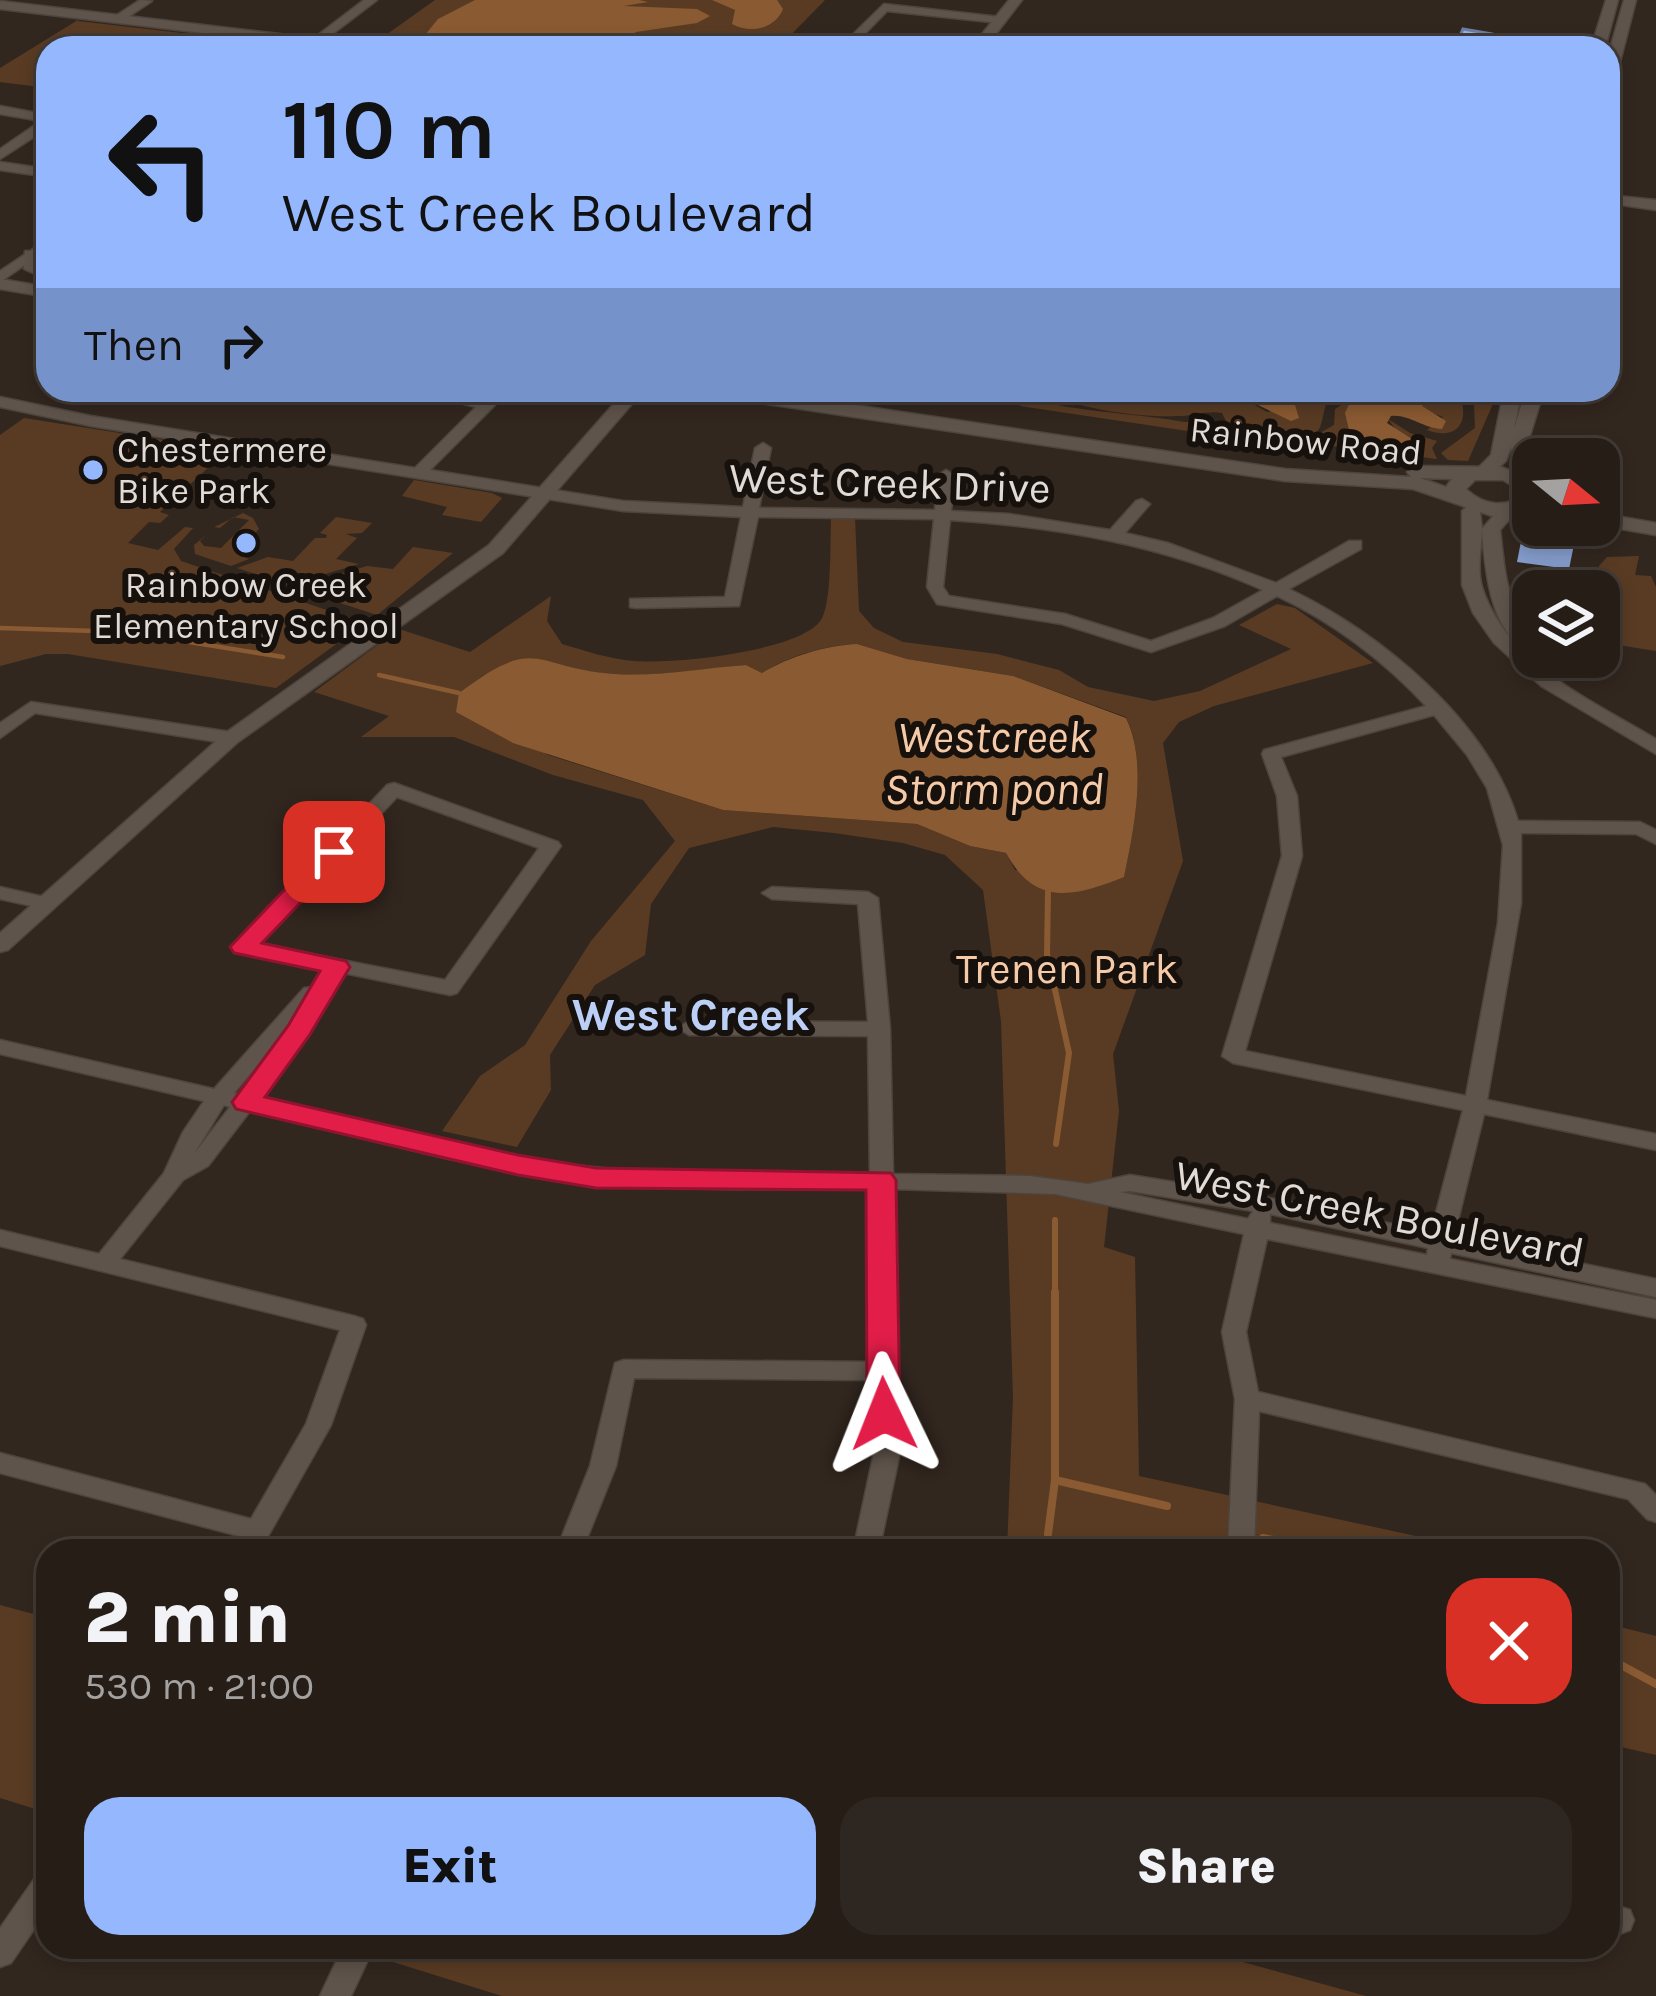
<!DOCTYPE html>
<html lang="en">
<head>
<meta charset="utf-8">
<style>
  :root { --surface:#261d17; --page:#2e2620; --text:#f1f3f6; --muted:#a4a2a1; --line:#423b36; --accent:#94b7fd }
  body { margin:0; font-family:Karla,sans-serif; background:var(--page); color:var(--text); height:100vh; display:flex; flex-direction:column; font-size:45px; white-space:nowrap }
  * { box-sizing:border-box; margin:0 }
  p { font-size:39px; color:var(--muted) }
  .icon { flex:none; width:66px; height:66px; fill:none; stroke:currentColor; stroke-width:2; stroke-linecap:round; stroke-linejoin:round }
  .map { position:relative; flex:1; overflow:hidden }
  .sheet { position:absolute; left:36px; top:1539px; width:1584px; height:420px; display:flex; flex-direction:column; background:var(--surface); border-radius:36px; box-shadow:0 6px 18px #0003,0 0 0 3px var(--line) }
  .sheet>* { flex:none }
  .hud { position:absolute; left:36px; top:36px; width:1584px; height:366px; border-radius:36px; box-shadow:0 6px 18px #0003,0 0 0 3px var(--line); background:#94b7fd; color:#111; overflow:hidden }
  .needle { width:78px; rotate:108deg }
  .buttons { position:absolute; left:1512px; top:438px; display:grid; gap:24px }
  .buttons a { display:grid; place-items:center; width:108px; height:108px; border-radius:24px; background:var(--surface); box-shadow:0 6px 18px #0003,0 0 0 3px var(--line); font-size:60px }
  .pin { position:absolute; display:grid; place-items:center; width:102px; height:102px; color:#fff; margin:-51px; border-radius:24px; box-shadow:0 6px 18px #0006 }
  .me { position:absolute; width:132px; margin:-66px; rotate:358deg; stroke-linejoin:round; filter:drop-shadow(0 0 9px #0008) }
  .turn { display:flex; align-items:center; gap:42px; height:252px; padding:0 48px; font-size:54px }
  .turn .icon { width:156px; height:156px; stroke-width:2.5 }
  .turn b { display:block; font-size:84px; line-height:102px }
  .then { display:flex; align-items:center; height:114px; padding:0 48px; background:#0003; gap:24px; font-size:45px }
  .round { display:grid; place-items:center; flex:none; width:126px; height:126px; border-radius:36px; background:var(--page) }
  .overview { display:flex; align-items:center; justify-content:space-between; height:204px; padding:0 48px }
  h1 { font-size:72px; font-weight:800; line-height:90px }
  .primary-button { display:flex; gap:24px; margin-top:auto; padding:24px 48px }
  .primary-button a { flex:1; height:138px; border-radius:36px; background:var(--accent); color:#111; font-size:48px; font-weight:800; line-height:138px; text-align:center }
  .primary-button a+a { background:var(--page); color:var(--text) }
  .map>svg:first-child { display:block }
  .green { fill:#593b23; fill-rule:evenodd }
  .water { fill:#8a5a32 }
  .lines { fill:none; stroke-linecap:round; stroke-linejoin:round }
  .stream-far2 { stroke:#8a5a32; stroke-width:4.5 }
  .stream-far1 { stroke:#8a5a32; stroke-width:6 }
  .stream { stroke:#8a5a32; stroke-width:8 }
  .minor-casing { stroke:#4d453d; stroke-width:3 }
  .tertiary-casing { stroke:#4d453d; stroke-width:3 }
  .secondary-casing { stroke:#4d453d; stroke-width:3 }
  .minor { fill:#5f544b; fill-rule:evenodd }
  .tertiary { fill:#5f544b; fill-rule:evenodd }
  .secondary { fill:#5f544b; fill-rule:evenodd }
  .wall { fill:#849ccb }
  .building { fill:#9ab5ec; stroke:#6c7fa5; stroke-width:3 }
  .route { fill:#e11d48; stroke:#92132f; stroke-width:3 }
  .poi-dot { fill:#94b7fd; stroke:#16110d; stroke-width:4.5 }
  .labels { text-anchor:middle; stroke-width:12; stroke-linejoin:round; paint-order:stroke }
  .far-street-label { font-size:36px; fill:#e1dad5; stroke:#16110d }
  .far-poi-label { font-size:36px; fill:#e1dad5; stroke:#16110d; text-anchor:start }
  .street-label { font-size:42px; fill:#e1dad5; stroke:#16110d }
  .park-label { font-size:42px; fill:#f7caa7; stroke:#16110d }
  .water-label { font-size:45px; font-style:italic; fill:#f7caa7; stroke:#16110d }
  .neighbourhood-label { font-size:45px; font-weight:bold; fill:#bbcff7; stroke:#16110d }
</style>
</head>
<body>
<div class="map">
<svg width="1656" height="1996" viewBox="0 0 1656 1996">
  <rect width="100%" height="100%" fill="#32271f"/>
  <g class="green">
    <polygon points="435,0 825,0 778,48 428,48 376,42"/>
    <polygon points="78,20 78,21 233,39 220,48 48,48 48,88 0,82 0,68"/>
    <path d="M1039,390L1235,394L1267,412L1294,405L1314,390H1347L1327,401C1324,408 1322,425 1319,429C1311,443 1244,433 1230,429L1222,413C1208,410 1194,416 1177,416C1139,418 1072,408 1039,390Z"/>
    <path d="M1417,390L1460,396C1470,423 1456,441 1427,430L1443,417L1386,396L1350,402L1396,430L1388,419L1410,433L1437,441L1432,448L1437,459L1275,439L1311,438L1334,425L1335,409L1356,396Z"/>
    <polygon points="1480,390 1499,390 1468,461 1448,460 1441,453 1475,428 1474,404"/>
    <path d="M1013,395C1033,395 1048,404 1068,407C1107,413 1145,415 1184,422L1206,421L1215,430L1248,440L1020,406L1022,403Z"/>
    <polygon points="24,418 234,451 230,457 221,456 160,512 169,515 160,523 149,522 128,543 158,550 185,527 193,528 174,549 181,561 365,623 276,688 68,654 46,654 0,666 0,435"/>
    <polygon points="414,480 492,493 502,498 481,522 442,515 447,507 402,496"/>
    <polygon points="243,513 253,518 259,529 235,553 249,559 231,566 195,554 194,545 206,535 200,541 204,546 221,548 249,520 233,517 220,528 214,527"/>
    <polygon points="336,517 372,523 362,533 346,534 357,538 336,559 359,564 288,585 237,568 268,557 293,561 315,538 326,538 327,535 320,533"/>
    <path d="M855,518L859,611L874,628L903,642L997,654L1059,670L1088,687L1154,701L1200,691L1291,649L1239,625L1277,604L1295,608L1373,663L1214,706L1179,722L1163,743L1183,861L1113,1054L1119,1111L1104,1247L1135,1257L1139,1476L1485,1551H1007L1013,1397L1001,1021L983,890L945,855L903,843L834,833L773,827L689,848L651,904L645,955L595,985L550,1055L551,1090L517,1147L442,1131L480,1076L525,1045L591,941L675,841L643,800L553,775L454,737H361L389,716L314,692L399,629L470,652L551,596L547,621L562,644C586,651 609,659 634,661C672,664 799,652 821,620C832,602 830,542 831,519ZM857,644L907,659L1013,676L1126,717C1148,763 1134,829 1124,876L1015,870L1006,853L970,846L917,824L723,810L548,755L459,693C538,632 533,670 615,674C658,677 703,669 746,665L762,673C788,656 826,645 857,644Z"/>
    <polygon points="413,547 453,553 377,615 294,588 367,566 393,569"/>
    <polygon points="1639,556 1635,575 1651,576 1656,587 1656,651 1599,642 1599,591 1595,591 1599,566 1607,557"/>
    <polygon points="0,1605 48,1618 48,1813 0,1798"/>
    <polygon points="1608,1624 1656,1636 1656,1755 1608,1744"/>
    <polygon points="382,1947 1188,1947 1366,1996 502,1996 377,1957"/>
  </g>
  <g class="water">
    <polygon points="475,0 639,0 648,2 624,6 697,9 710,16 697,23 636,32 616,48 511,48 425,35 438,19"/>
    <path d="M712,0H777L783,9C775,29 750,34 732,24L735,10Z"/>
    <polygon points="1084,390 1314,390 1295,405 1299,418 1291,421 1235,394"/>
    <path d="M1386,396L1425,402L1422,406L1446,421L1442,429C1422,428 1409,414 1391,416L1387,423L1412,439C1395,452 1369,440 1349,430L1345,413L1350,402Z"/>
    <path d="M857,644L907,659L1013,676L1126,718C1148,763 1134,829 1124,877C1076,896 1036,908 1006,853L970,846L917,824L723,810L513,743L456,712L459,693C539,632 533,669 615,674C658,677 703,668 746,665L762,673C788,657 826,645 857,644Z"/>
  </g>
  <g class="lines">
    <g class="stream-far2">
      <polyline points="0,628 127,632 283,657"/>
      <polyline points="379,675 459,693"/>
    </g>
    <g class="stream-far1">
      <polyline points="1048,892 1047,954 1069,1053 1056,1144"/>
      <polyline points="1055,1220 1055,1295"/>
    </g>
    <g class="stream">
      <polyline points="1055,1480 1167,1506"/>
      <polyline points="1048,1534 1055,1480 1055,1292"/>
      <polyline points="1263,1538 1326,1551"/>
      <polyline points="1608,1658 1656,1684"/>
    </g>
    <defs>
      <g id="minor">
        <polygon points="140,0 152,1 122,21 114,21 114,17"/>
        <polygon points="364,0 377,0 314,48 301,48"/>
        <polygon points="884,4 1000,17 1006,20 1000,23 887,11 851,48 839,48"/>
        <polygon points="0,106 48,115 48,128 0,159 0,149 41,121 0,114"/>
        <polygon points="0,162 48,169 48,177 0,170"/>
        <polygon points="48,239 48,249 0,282 0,271"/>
        <path d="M410,390H438L495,405L430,470L623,501L743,507L755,448L763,443L771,448L759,508L935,510L938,475L946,470L954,475L951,511L1009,514L1110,530L1136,501L1142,499L1150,504L1125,533L1168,543L1276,583L1349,541H1361V549L1289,589C1381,633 1488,721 1518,821L1640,822L1656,830V844L1636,834L1521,833V903L1487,1100L1656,1134V1150L1484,1114L1454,1237L1656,1279V1297L1451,1253L1450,1259L1656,1300V1318L1267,1239L1246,1332L1258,1392L1645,1484L1656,1495V1522L1647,1519L1628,1499L1259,1411L1254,1551H1228L1235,1399L1222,1332L1244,1234L1055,1194L893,1189L899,1457L879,1551H853L873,1457L872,1380L634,1378L616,1466L582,1551H556L590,1466L615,1363L624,1360L872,1362L870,1189C754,1189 635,1193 520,1173C430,1157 340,1132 250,1111L208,1166L183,1180L120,1259L354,1316L363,1319L366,1325L331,1425L267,1538L258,1541L0,1473V1453L251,1519L306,1424L340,1330L0,1246V1230L99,1254L164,1173L183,1132L204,1101L0,1054V1040L214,1089L304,988L314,987L325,970L244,953L234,947L387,785L394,783L558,842L561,846L457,993L450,995L344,973L307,1035L259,1099C346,1118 433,1143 520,1158C635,1177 754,1173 870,1173L868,1036L689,1035L678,1028L689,1021L868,1022L858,904L772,899L762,893L772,887L868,892L878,898L890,1029L893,1174L1030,1176L1088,1184L1130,1175L1254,1195L1431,1232L1463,1110L1233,1063L1222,1056L1282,856L1277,796L1262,754L1264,750L1426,706C1383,660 1334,623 1277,596L1225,626L1151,652L1062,624L937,604L927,587L934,519L758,517L739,606L636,608L630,607V599L725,597L741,517L623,511L91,426L0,407V397L91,416L415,468L476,407ZM950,520C1059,527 1163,545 1263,590L1213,618L1151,641L1065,614L949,596L943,587ZM1434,715L1467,755L1487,788L1503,845L1498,923L1466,1096L1245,1051L1302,856L1297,796L1281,757ZM397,797L539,848L445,980L259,944ZM288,1029L240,1094L234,1093ZM224,1105L230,1107L194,1154ZM1130,1191L1253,1211L1248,1219L1120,1192ZM1270,1214L1428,1248L1427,1255L1270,1223Z"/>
        <polygon points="31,702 231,732 240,738 231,744 35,713 0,738 0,723"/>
        <polygon points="0,887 53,899 56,903 46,909 0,899"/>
        <polygon points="48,1871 48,1909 11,1963 0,1967 0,1928 37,1875"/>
        <polygon points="1608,1903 1630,1910 1634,1920 1630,1930 1619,1934 1608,1931"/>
        <polygon points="343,1947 374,1947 351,1996 320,1996"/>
      </g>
      <g id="tertiary">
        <polygon points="1009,0 1022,0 985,48 971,48"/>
        <polygon points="1606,0 1618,0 1605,48 1591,48"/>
        <polygon points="1624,0 1636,0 1615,81 1608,85 1608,56"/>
        <polygon points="0,1 364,44 371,48 330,48 0,9"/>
        <polygon points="1608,195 1656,200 1656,210 1608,203"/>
        <polygon points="626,390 644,390 503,553 238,742 8,950 0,952 0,933 224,734 489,545"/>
        <polygon points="1504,390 1522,390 1514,429 1526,390 1544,390 1528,442 1533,481 1524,486 1515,481 1511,447 1506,461 1488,477 1476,477 1473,473 1491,455"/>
        <path d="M1476,499L1485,505L1480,512L1482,529L1502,506H1516L1518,510L1500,530C1503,553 1504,577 1512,599C1520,620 1533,631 1533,654C1490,635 1485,571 1482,530C1481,549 1477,569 1482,587C1506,663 1592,701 1656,739V754L1541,686L1494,643L1473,613L1462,585V511Z"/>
      </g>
      <g id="secondary">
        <polygon points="25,251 37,251 39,263 48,268 48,280 24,269"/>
        <polygon points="0,279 48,287 48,297 0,289"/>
        <polygon points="596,390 616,390 618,396 601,400"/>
        <path d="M704,390H753L1285,469L1411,477L1407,472L1417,466L1501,467L1533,479V508L1492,516L1413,489L1285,481L714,396ZM1420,478L1452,479L1446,487ZM1475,480H1503L1526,494C1504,508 1485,506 1466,489Z"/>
        <polygon points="1599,513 1656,523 1656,535 1598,525"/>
      </g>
    </defs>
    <use href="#minor" class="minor-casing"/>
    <use href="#tertiary" class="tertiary-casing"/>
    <use href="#secondary" class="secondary-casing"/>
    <use href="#minor" class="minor"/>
    <use href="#tertiary" class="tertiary"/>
    <use href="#secondary" class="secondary"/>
  </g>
  <polygon class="wall" points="1578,525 1569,569 1517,562 1523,531"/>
  <g class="building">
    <polygon points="1463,29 1492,34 1489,48 1455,48"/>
    <polygon points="1527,513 1533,514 1533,525 1578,525 1575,539 1523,531"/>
  </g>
  <polygon class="route" points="334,845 347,852 343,858 262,943 346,961 350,967 309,1036 265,1097 518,1155 596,1168 891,1173 896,1180 900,1414 895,1423 872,1423 867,1414 866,1190 596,1188 518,1175 236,1109 232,1102 288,1026 320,971 234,953 230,947 325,847"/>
  <g class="poi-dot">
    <circle cx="93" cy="470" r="12"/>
    <circle cx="246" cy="543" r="12"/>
  </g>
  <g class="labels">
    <g class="far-street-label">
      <text transform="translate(1306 440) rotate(6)" y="13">Rainbow Road</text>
    </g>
    <g class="far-poi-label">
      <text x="117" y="462">Chestermere<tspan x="117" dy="41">Bike Park</tspan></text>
      <text x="246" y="597" text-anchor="middle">Rainbow Creek<tspan x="246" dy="41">Elementary School</tspan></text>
    </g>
    <g class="street-label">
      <text transform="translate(890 482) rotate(2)" y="15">West Creek Drive</text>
      <text transform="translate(1380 1213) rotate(11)" y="15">West Creek Boulevard</text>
    </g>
    <g class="park-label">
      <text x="1067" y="983">Trenen Park</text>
    </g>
    <g class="water-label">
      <text x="994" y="752">Westcreek<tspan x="994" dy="52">Storm pond</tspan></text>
    </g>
    <g class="neighbourhood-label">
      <text x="691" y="1030">West Creek</text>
    </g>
  </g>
</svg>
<div class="buttons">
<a><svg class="needle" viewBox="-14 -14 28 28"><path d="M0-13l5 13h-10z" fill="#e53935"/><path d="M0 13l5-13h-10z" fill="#a4a2a1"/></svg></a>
<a><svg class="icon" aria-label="layers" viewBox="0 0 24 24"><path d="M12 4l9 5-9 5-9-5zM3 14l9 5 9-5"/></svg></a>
</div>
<div class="pin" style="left:334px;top:852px;background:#d93025"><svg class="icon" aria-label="arrive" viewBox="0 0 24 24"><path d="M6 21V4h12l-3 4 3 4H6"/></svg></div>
<svg class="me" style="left:884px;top:1414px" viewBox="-20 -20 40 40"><path d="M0-17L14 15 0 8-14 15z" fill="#e11d48" stroke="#fff" stroke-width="4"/></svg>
<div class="hud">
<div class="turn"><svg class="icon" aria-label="left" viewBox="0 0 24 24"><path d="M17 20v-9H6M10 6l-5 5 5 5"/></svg><div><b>110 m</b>West Creek Boulevard</div></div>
<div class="then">Then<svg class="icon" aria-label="right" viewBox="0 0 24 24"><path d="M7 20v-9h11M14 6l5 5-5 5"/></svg></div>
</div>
<section class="sheet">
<div class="overview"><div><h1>2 min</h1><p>530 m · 21:00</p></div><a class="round" style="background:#d93025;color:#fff"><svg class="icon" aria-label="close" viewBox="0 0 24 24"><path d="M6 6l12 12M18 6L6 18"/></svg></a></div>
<div class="primary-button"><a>Exit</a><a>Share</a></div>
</section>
</div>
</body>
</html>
